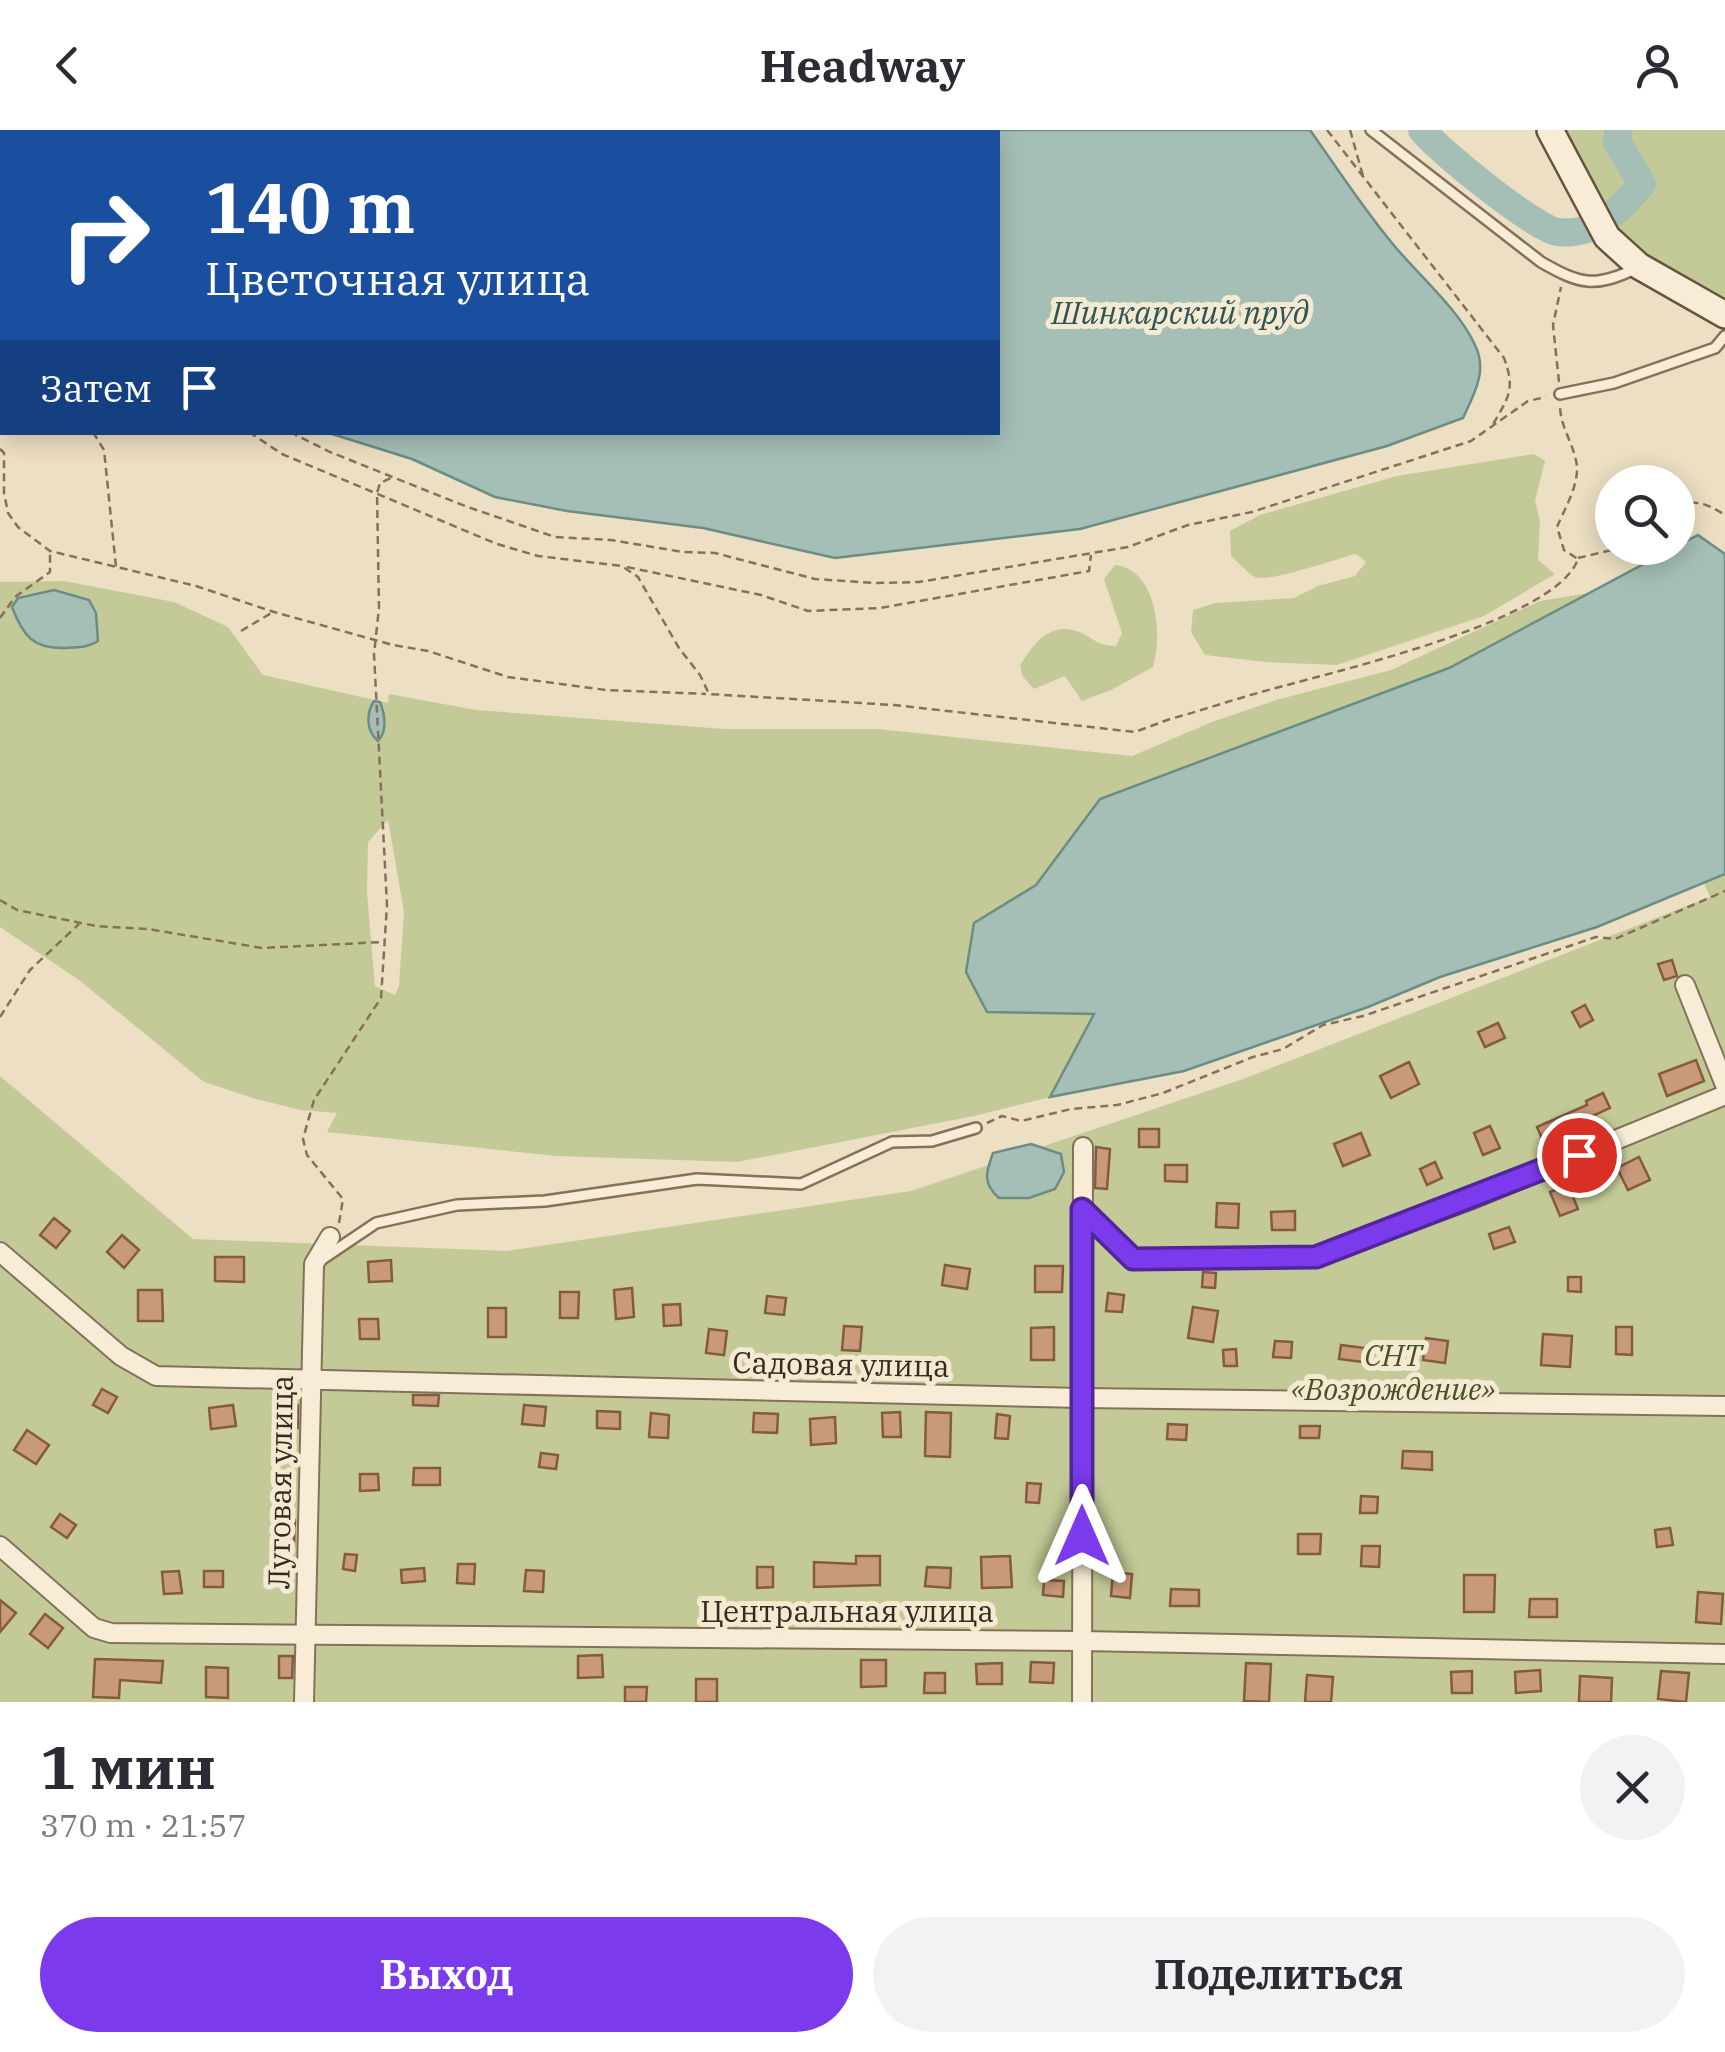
<!DOCTYPE html>
<html lang="ru">
<head>
<meta charset="utf-8">
<style>
  :root { --surface:#fff; --page:#f2f2f3; --text:#2b2b33; --muted:#7c7c81; --accent:#7c3aed }
  body { margin:0; font-family:"IBM Plex Serif",serif; background:var(--page); color:var(--text); height:100vh; display:flex; flex-direction:column; font-size:38px; white-space:nowrap }
  * { box-sizing:border-box; margin:0 }
  p { font-size:32px; color:var(--muted) }
  .icon { flex:none; width:55px; height:55px; fill:none; stroke:currentColor; stroke-width:2; stroke-linecap:round; stroke-linejoin:round }
  .map { position:relative; height:1572px; overflow:hidden }
  .details { display:flex; flex-direction:column; background:var(--surface); flex:1 }
  .details>* { flex:none }
  .guide { position:absolute; left:0px; top:0px; width:1000px; height:305px; box-shadow:0 5px 25px #0003; background:#1a4fa0; color:#fff; overflow:hidden }
  .fabs { position:absolute; left:1595px; top:335px; display:grid; gap:20px }
  .fabs a { display:grid; place-items:center; width:100px; height:100px; border-radius:50%; background:var(--surface); box-shadow:0 5px 25px #0003; font-size:50px }
  .pin { position:absolute; display:grid; place-items:center; width:85px; height:85px; color:#fff; margin:-42px; border:5px solid #fff; border-radius:50%; box-shadow:0 2px 10px #0007 }
  .me { position:absolute; width:110px; margin:-55px; rotate:0deg; stroke-linejoin:round; filter:drop-shadow(0 0 8px #0008) }
  .turn { display:flex; align-items:center; gap:35px; height:210px; padding:0 40px; font-size:45px }
  .turn .icon { width:130px; height:130px; stroke-width:2.5 }
  .turn b { display:block; font-size:70px; line-height:85px }
  .then { display:flex; align-items:center; height:95px; padding:0 40px; background:#0003; gap:20px; font-size:38px }
  .round { display:grid; place-items:center; flex:none; width:105px; height:105px; border-radius:52px; background:var(--page) }
  .overview { display:flex; align-items:center; justify-content:space-between; height:170px; padding:0 40px }
  h1 { font-size:60px; font-weight:700; line-height:75px }
  .action { display:flex; gap:20px; margin-top:auto; padding:20px 40px }
  .action a { flex:1; height:115px; border-radius:60px; background:var(--accent); color:#fff; font-size:40px; font-weight:700; line-height:115px; text-align:center }
  .action a+a { background:var(--page); color:var(--text) }
  header { display:flex; justify-content:space-between; align-items:center; height:130px; padding:0 40px; background:var(--surface); font-size:45px; font-weight:700 }
  .map>svg:first-child { display:block }
  .green { fill:#c4ca97; fill-rule:evenodd }
  .water { fill:#a5bfb7; stroke:#6c8d84; stroke-width:2.5 }
  .lines { fill:none; stroke-linecap:round; stroke-linejoin:round }
  .river { stroke:#a5bfb7; stroke-width:28 }
  .building { fill:#c99a7a; stroke:#845b41; stroke-width:2.5 }
  .lane-casing { stroke:#85715a; stroke-width:14 }
  .street-casing { stroke:#85715a; stroke-width:22 }
  .secondary-casing { stroke:#67523e; stroke-width:30 }
  .path { stroke:#85715a; stroke-width:2.5; stroke-dasharray:8 5; stroke-linecap:butt }
  .lane { stroke:#f7edd6; stroke-width:9 }
  .street { stroke:#f7edd6; stroke-width:18 }
  .secondary { stroke:#f7edd6; stroke-width:25 }
  .route-casing { stroke:#51269a; stroke-width:25 }
  .route { stroke:#7c3aed; stroke-width:18 }
  .labels { text-anchor:middle; stroke-width:10; stroke-linejoin:round; paint-order:stroke }
  .park-label { font-size:30px; font-style:italic; fill:#475125; stroke:#f4ead2 }
  .street-label { font-size:30px; fill:#36291e; stroke:#f4ead2 }
  .water-label { font-size:32px; font-style:italic; fill:#2e5552; stroke:#f4ead2 }
</style>
</head>
<body>
<header><svg class="icon" aria-label="back" viewBox="0 0 24 24"><path d="M15 5l-7 7 7 7"/></svg>Headway<svg class="icon" aria-label="person" viewBox="0 0 24 24"><circle cx="12" cy="8" r="4"/><path d="M4 21q1-7 8-7t8 7"/></svg></header>
<div class="map">
<svg width="1725" height="1572" viewBox="0 0 1725 1572">
  <rect width="100%" height="100%" fill="#ecdfc3"/>
  <g class="green">
    <polygon points="1561,0 1725,0 1725,170 1672,142 1618,101"/>
    <path d="M1534,324L1545,331L1535,371L1540,391L1538,430L1555,444L1484,486L1337,535L1266,532L1205,525L1191,502L1193,480L1216,473L1294,468L1318,456L1355,446L1366,432L1356,424C1335,429 1269,453 1255,447C1247,443 1238,432 1231,426L1230,401L1260,385L1397,346Z"/>
    <path d="M1115,435C1157,439 1163,505 1153,537L1111,560L1082,571L1065,546L1034,559L1023,547L1020,536C1032,515 1050,490 1079,502C1096,509 1095,515 1116,516L1122,503L1104,449Z"/>
    <path d="M64,451L174,472L228,497L263,545L388,573L389,564L476,580L724,599H878L1132,626L1212,592L1276,570L1391,540L1540,471L1589,463L1449,538L1100,669L1036,755L974,793L966,842L1095,884L1050,967L974,986L737,1032L557,1026L327,1002L337,983L301,980L256,969L204,952L79,850L0,797V452ZM388,690L404,782L399,855L395,865L375,856L367,763L368,712Z"/>
    <polygon points="1725,744 1725,1572 0,1572 0,946 193,1109 507,1121 911,1061 1243,949 1710,767 1704,753"/>
  </g>
  <g class="water">
    <path d="M13,0H1310C1337,38 1362,77 1392,113C1417,144 1459,179 1475,215C1488,241 1474,264 1463,288L1387,316L1080,399L835,428L703,398L567,381L495,367L412,329L329,303L998,302V2Z"/>
    <polygon points="1698,405 1725,424 1725,744 1597,797 1440,847 1368,877 1184,941 1050,967 1094,884 987,882 966,842 974,793 1036,755 1100,669 1449,538"/>
    <path d="M54,460L89,470L96,483L98,511C87,518 78,517 66,518C33,519 23,506 12,477L18,468Z"/>
    <path d="M374,571L380,572C385,585 388,600 378,611C366,601 366,583 374,571Z"/>
    <path d="M1031,1014L1061,1024L1064,1042L1055,1059L1029,1068H999C982,1053 986,1042 993,1023Z"/>
  </g>
  <g class="lines">
    <path class="river" d="M1422,0C1439,21 1535,99 1558,102C1594,107 1621,79 1642,54L1617,12L1618,0"/>
  </g>
  <g class="building">
    <polygon points="1672,830 1677,846 1664,850 1658,834"/>
    <polygon points="1585,875 1593,890 1580,897 1572,882"/>
    <polygon points="1498,893 1505,908 1485,917 1478,902"/>
    <polygon points="1696,930 1704,951 1667,966 1659,944"/>
    <polygon points="1409,932 1419,954 1391,968 1380,946"/>
    <polygon points="1603,963 1610,978 1571,996 1573,1000 1544,1013 1537,997 1587,975 1586,971"/>
    <polygon points="1490,996 1500,1018 1483,1025 1474,1003"/>
    <rect x="1139" y="999" width="20" height="18"/>
    <polygon points="1361,1003 1370,1025 1343,1036 1334,1014"/>
    <polygon points="1096,1017 1110,1019 1107,1059 1095,1058"/>
    <polygon points="1639,1027 1650,1050 1628,1060 1617,1038"/>
    <polygon points="1435,1032 1442,1048 1427,1055 1420,1039"/>
    <polygon points="1165,1035 1187,1035 1187,1052 1165,1051"/>
    <polygon points="1568,1055 1578,1079 1560,1086 1550,1062"/>
    <polygon points="1217,1073 1239,1074 1238,1098 1216,1097"/>
    <polygon points="1295,1081 1295,1100 1272,1100 1271,1082"/>
    <polygon points="54,1088 70,1101 56,1118 40,1105"/>
    <polygon points="1509,1097 1515,1112 1494,1119 1489,1104"/>
    <polygon points="122,1105 139,1120 124,1138 107,1122"/>
    <polygon points="215,1127 244,1127 244,1152 215,1151"/>
    <polygon points="391,1130 392,1151 369,1152 368,1132"/>
    <polygon points="945,1135 970,1139 967,1159 942,1155"/>
    <polygon points="1035,1136 1063,1136 1062,1162 1035,1162"/>
    <polygon points="1203,1142 1216,1143 1215,1158 1202,1157"/>
    <polygon points="1568,1147 1581,1147 1581,1162 1568,1161"/>
    <polygon points="632,1158 634,1187 616,1189 614,1160"/>
    <polygon points="138,1160 162,1160 163,1191 138,1191"/>
    <polygon points="560,1162 579,1162 578,1188 560,1188"/>
    <polygon points="1108,1163 1124,1165 1122,1182 1106,1181"/>
    <polygon points="767,1166 786,1168 784,1185 765,1183"/>
    <polygon points="680,1174 681,1195 664,1196 663,1175"/>
    <polygon points="1193,1177 1218,1181 1213,1212 1188,1208"/>
    <rect x="488" y="1178" width="18" height="29"/>
    <polygon points="359,1189 378,1189 379,1209 360,1209"/>
    <polygon points="844,1196 862,1197 860,1221 842,1220"/>
    <polygon points="1054,1197 1054,1230 1031,1230 1031,1198"/>
    <polygon points="1616,1197 1632,1197 1632,1225 1616,1224"/>
    <polygon points="709,1199 727,1201 724,1225 706,1223"/>
    <polygon points="1543,1204 1572,1206 1570,1237 1541,1235"/>
    <polygon points="1426,1208 1448,1211 1445,1233 1423,1230"/>
    <polygon points="1275,1211 1292,1212 1291,1228 1273,1227"/>
    <polygon points="1341,1215 1365,1218 1363,1232 1339,1229"/>
    <polygon points="1236,1219 1237,1236 1224,1236 1223,1220"/>
    <polygon points="102,1259 117,1267 108,1283 93,1275"/>
    <polygon points="413,1265 439,1265 438,1276 413,1275"/>
    <polygon points="280,1274 298,1275 298,1298 280,1297"/>
    <polygon points="233,1275 236,1296 211,1299 209,1278"/>
    <polygon points="524,1275 546,1277 544,1296 522,1294"/>
    <polygon points="597,1281 620,1282 620,1299 597,1298"/>
    <polygon points="900,1282 901,1307 883,1307 882,1283"/>
    <polygon points="926,1282 951,1283 950,1327 925,1326"/>
    <polygon points="651,1283 669,1285 668,1308 649,1307"/>
    <polygon points="754,1283 778,1284 777,1303 753,1302"/>
    <polygon points="997,1284 1010,1286 1008,1309 995,1308"/>
    <polygon points="835,1287 836,1313 811,1315 810,1289"/>
    <polygon points="1168,1294 1187,1295 1186,1310 1167,1309"/>
    <polygon points="1300,1296 1320,1296 1319,1308 1300,1308"/>
    <polygon points="27,1300 49,1315 36,1334 14,1320"/>
    <polygon points="1403,1321 1432,1322 1432,1340 1402,1338"/>
    <polygon points="541,1323 558,1325 556,1339 539,1337"/>
    <polygon points="414,1338 440,1338 440,1355 413,1355"/>
    <polygon points="360,1344 378,1344 379,1360 360,1361"/>
    <polygon points="1027,1353 1041,1354 1039,1373 1026,1372"/>
    <polygon points="1361,1366 1378,1367 1377,1383 1360,1383"/>
    <polygon points="60,1384 76,1395 67,1408 51,1397"/>
    <polygon points="272,1389 295,1390 294,1416 272,1415"/>
    <polygon points="1670,1398 1673,1415 1657,1417 1655,1400"/>
    <polygon points="1298,1404 1321,1404 1320,1424 1298,1424"/>
    <polygon points="1362,1416 1380,1416 1379,1437 1361,1436"/>
    <polygon points="345,1424 357,1425 355,1441 343,1439"/>
    <polygon points="856,1426 880,1426 880,1455 814,1457 814,1432 856,1434"/>
    <polygon points="1010,1426 1012,1457 982,1458 981,1427"/>
    <polygon points="458,1434 475,1434 474,1454 457,1453"/>
    <polygon points="757,1437 773,1437 773,1457 757,1458"/>
    <polygon points="927,1437 951,1438 950,1458 925,1456"/>
    <polygon points="424,1438 425,1451 402,1453 401,1440"/>
    <polygon points="526,1440 544,1441 543,1462 524,1461"/>
    <polygon points="179,1441 182,1463 164,1464 162,1442"/>
    <rect x="204" y="1441" width="19" height="16"/>
    <polygon points="1113,1442 1132,1444 1130,1468 1111,1466"/>
    <polygon points="1464,1445 1495,1445 1494,1482 1464,1482"/>
    <polygon points="1044,1450 1064,1451 1063,1467 1043,1465"/>
    <polygon points="1171,1459 1199,1460 1199,1476 1170,1476"/>
    <polygon points="1698,1462 1723,1464 1721,1494 1696,1492"/>
    <polygon points="1530,1469 1557,1469 1557,1487 1529,1487"/>
    <polygon points="0,1470 16,1483 0,1502"/>
    <polygon points="45,1484 63,1498 48,1518 30,1504"/>
    <polygon points="602,1525 603,1547 578,1548 578,1526"/>
    <polygon points="279,1526 293,1526 292,1548 279,1548"/>
    <polygon points="95,1529 163,1531 161,1553 120,1550 119,1568 93,1567"/>
    <polygon points="861,1530 886,1530 886,1556 861,1557"/>
    <polygon points="1031,1532 1054,1533 1053,1553 1030,1552"/>
    <polygon points="1002,1533 1002,1554 977,1554 976,1534"/>
    <polygon points="1246,1533 1271,1534 1269,1572 1244,1571"/>
    <polygon points="206,1537 228,1538 228,1568 206,1567"/>
    <polygon points="1540,1540 1541,1561 1516,1563 1515,1542"/>
    <polygon points="1472,1541 1472,1563 1452,1563 1451,1542"/>
    <polygon points="1661,1541 1689,1543 1686,1572 1658,1569"/>
    <polygon points="925,1543 945,1543 945,1563 924,1563"/>
    <polygon points="1307,1545 1333,1547 1331,1572 1305,1572"/>
    <polygon points="1580,1546 1612,1548 1611,1572 1579,1572"/>
    <rect x="696" y="1549" width="21" height="23"/>
    <polygon points="625,1557 647,1557 646,1572 625,1572"/>
  </g>
  <g class="lines">
    <defs>
      <g id="lane">
        <path d="M1371,0L1541,132C1581,155 1595,158 1637,138"/>
        <polyline points="1560,264 1614,253 1715,218 1725,206"/>
        <polyline points="321,1130 376,1093 457,1075 545,1071 697,1049 801,1054 892,1012 932,1011 976,998"/>
      </g>
      <g id="street">
        <polyline points="1685,855 1725,955"/>
        <polyline points="1082,1079 1133,1129 1316,1127 1470,1070 1725,965"/>
        <polyline points="0,1122 121,1226 156,1246 1081,1268 1725,1276"/>
        <polyline points="0,1416 94,1498 111,1503 1082,1511 1725,1524"/>
        <polyline points="304,1572 314,1134 330,1107"/>
        <polyline points="1082,1572 1083,1017"/>
      </g>
      <polyline id="secondary" points="1550,0 1607,107 1639,136 1725,185"/>
    </defs>
    <use href="#lane" class="lane-casing"/>
    <use href="#street" class="street-casing"/>
    <use href="#secondary" class="secondary-casing"/>
    <g class="path">
      <polyline points="8,0 10,2"/>
      <path d="M1327,0L1504,228C1516,260 1508,268 1492,296"/>
      <polyline points="1350,0 1363,46"/>
      <polyline points="1559,252 1553,195 1561,157"/>
      <polyline points="0,264 2,262"/>
      <polyline points="93,302 104,320 116,437"/>
      <path d="M249,302L282,324L497,414L538,426L622,436L638,447L679,518L700,545L709,564L894,575L1135,602L1170,589C1200,581 1229,571 1258,563C1322,544 1556,493 1578,429L1564,420L1557,397C1564,380 1578,357 1577,337C1575,315 1560,298 1560,275"/>
      <polyline points="290,302 330,322 465,376 555,407 611,410 683,422 715,423 815,449 875,453 919,452 1128,417 1188,395 1252,382 1471,311 1528,271 1546,267"/>
      <polyline points="0,319 4,323 4,363 8,383 18,397 50,421 196,456 274,482 393,515 428,521 508,547 606,560 706,564"/>
      <path d="M1678,377C1696,368 1709,375 1725,385"/>
      <polyline points="1578,428 1620,418"/>
      <polyline points="627,437 761,465 808,481 880,478 1089,441 1091,425"/>
      <polyline points="0,488 15,467 50,442 50,423"/>
      <polyline points="241,501 273,482"/>
      <polyline points="0,770 17,780 96,796 148,799 262,818 383,812"/>
      <polyline points="0,887 30,840 79,794"/>
      <polyline points="987,993 1002,986 1021,991 1071,979 1117,975 1163,963 1253,927 1283,919 1323,895 1363,886 1596,807 1615,809 1725,761"/>
      <polyline points="339,1093 343,1069 307,1025 303,1009 314,970 381,868 387,775 374,524 379,478 377,363 380,353 393,347"/>
    </g>
    <use href="#lane" class="lane"/>
    <use href="#street" class="street"/>
    <use href="#secondary" class="secondary"/>
  </g>
  <g class="lines">
    <defs>
      <polyline id="route" points="1082,1406 1082,1079 1133,1129 1316,1127 1579,1025"/>
    </defs>
    <use href="#route" class="route-casing"/>
    <use href="#route" class="route"/>
  </g>
  <g class="labels">
    <g class="park-label">
      <text x="1393" y="1236">СНТ<tspan x="1393" dy="34">«Возрождение»</tspan></text>
    </g>
    <g class="street-label">
      <text transform="translate(841 1235) rotate(1)" y="10">Садовая улица</text>
      <text transform="translate(281 1352) rotate(-89)" y="10">Луговая улица</text>
      <text x="847" y="1492">Центральная улица</text>
    </g>
    <g class="water-label">
      <text x="1180" y="194">Шинкарский пруд</text>
    </g>
  </g>
</svg>
<div class="fabs">
<a><svg class="icon" aria-label="search" viewBox="0 0 24 24"><circle cx="10" cy="10" r="6"/><path d="M15 15l6 6"/></svg></a>
</div>
<div class="pin" style="left:1579px;top:1025px;background:#d93025"><svg class="icon" aria-label="arrive" viewBox="0 0 24 24"><path d="M6 21V4h12l-3 4 3 4H6"/></svg></div>
<svg class="me" style="left:1082px;top:1406px" viewBox="-20 -20 40 40"><path d="M0-17L14 15 0 8-14 15z" fill="#7c3aed" stroke="#fff" stroke-width="4"/></svg>
<div class="guide">
<div class="turn"><svg class="icon" aria-label="right" viewBox="0 0 24 24"><path d="M7 20v-9h11M14 6l5 5-5 5"/></svg><div><b>140 m</b>Цветочная улица</div></div>
<div class="then">Затем<svg class="icon" aria-label="arrive" viewBox="0 0 24 24"><path d="M6 21V4h12l-3 4 3 4H6"/></svg></div>
</div>
</div>
<section class="details">
<div class="overview"><div><h1>1 мин</h1><p>370 m · 21:57</p></div><a class="round"><svg class="icon" aria-label="close" viewBox="0 0 24 24"><path d="M6 6l12 12M18 6L6 18"/></svg></a></div>
<div class="action"><a>Выход</a><a>Поделиться</a></div>
</section>
</body>
</html>
